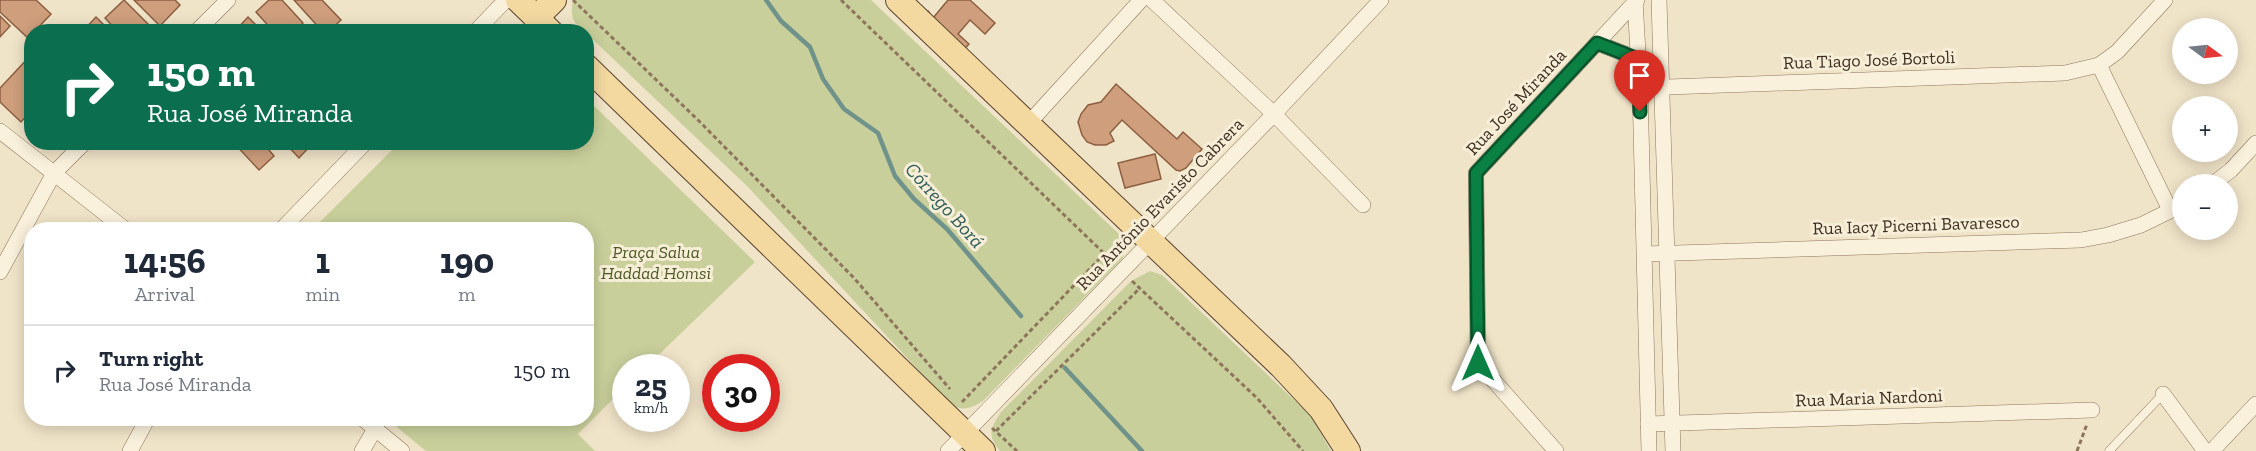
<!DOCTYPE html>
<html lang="en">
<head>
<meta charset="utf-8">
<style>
  :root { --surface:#fff; --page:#f6f6f7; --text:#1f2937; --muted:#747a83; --line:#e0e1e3 }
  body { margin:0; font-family:"Zilla Slab",serif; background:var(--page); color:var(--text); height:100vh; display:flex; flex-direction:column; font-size:22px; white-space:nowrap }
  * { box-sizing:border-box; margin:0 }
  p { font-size:20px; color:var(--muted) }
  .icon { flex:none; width:33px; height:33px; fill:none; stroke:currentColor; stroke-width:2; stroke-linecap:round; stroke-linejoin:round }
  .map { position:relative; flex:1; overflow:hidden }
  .drawer { position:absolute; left:24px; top:222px; width:570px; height:204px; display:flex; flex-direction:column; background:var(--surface); border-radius:24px; box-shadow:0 3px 15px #0003 }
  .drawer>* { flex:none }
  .guide { position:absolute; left:24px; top:24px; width:570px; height:126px; border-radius:24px; box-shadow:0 3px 15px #0003; background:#0b6e4f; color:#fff; overflow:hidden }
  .needle { width:39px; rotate:105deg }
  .fabs { position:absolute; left:2172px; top:18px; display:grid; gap:12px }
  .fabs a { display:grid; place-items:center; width:66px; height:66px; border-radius:50%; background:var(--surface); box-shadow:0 3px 15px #0003; font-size:30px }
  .speed { position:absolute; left:612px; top:354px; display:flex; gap:12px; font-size:30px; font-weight:700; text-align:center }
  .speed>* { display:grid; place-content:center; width:78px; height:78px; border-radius:50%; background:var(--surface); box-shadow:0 3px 15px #0003; line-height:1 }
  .speed small { font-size:15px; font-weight:400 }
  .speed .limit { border:9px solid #d22; background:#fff; color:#111 }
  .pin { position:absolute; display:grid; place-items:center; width:51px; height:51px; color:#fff; margin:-62px -26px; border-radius:50% 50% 50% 0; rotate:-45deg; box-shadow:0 0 6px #0007 }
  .pin .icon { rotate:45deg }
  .me { position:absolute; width:66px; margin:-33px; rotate:0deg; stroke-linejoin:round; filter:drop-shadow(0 0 4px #0008) }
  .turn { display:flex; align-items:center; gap:21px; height:126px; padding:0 24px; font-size:27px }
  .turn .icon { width:78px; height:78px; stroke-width:2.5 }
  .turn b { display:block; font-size:42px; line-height:51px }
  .eta { display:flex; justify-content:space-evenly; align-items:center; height:102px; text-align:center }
  .eta b { font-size:36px; font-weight:800; line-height:42px }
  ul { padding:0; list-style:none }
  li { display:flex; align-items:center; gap:18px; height:90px; padding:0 24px; border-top:2px solid var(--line) }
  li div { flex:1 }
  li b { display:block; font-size:22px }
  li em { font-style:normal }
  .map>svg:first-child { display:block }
  .green { fill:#c9cf9b }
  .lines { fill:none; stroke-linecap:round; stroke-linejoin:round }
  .stream { stroke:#6f938a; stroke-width:4.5 }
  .building { fill:#cf9f7d; stroke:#8d5f41; stroke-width:1.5 }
  .lane-casing { stroke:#8d765c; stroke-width:9 }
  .street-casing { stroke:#8d765c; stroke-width:16 }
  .primary-casing { stroke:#5b4430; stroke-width:26 }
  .path { stroke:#8d765c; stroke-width:3; stroke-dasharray:4.5 3; stroke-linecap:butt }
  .lane { stroke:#faf1dc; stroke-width:8 }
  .street { stroke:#faf1dc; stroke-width:15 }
  .primary { stroke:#f3d9a0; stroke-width:24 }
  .route-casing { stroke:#07532c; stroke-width:15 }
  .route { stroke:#0b8043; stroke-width:10 }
  .labels { text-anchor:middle; stroke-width:6; stroke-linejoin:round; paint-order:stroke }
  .street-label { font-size:18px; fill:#3d2e20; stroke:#f7eed8 }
  .park-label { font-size:18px; font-style:italic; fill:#4d5a26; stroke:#f7eed8 }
  .water-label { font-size:20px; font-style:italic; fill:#2f5d5a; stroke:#f7eed8 }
</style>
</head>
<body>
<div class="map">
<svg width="2256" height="451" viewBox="0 0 2256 451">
  <rect width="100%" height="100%" fill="#f0e4c8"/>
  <g class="green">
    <path d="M573,0H871L1119,234C1125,243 1126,249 1122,259L983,401C972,408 962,412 950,404L748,187L587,34L586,32C572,25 570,14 573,0Z"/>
    <polygon points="587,99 755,262 646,367 626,368 625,387 578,434 595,451 426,451 387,419 586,418 586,230 313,229 399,143 586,142"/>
    <path d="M1150,271L1162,275L1311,416L1331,451H1000C987,436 990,428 1001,412L1131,281Z"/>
  </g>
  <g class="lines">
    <g class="stream">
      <polyline points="766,0 781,21 810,47 823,79 844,109 878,133 895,176 914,199 947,229 1021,316"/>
      <polyline points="1065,368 1142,451"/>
    </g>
  </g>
  <g class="building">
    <polygon points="0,0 36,0 51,14 34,32 32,32 28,38 0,12"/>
    <polygon points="124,0 152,28 148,32 118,32 105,18"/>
    <polygon points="134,0 175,0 180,5 160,26"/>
    <polygon points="269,0 282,0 303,23 294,32 274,32 256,12"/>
    <polygon points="294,0 322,0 341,20 328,32 323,32"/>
    <polygon points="948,0 970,0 995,23 985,34 970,20 958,34 969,44 958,56 920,20 928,11 933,18"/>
    <polygon points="0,16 10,26 0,37"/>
    <polygon points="96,17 111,32 82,32"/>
    <polygon points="248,17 263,32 234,32"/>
    <polygon points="32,54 32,110 21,122 0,102 0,88"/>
    <polygon points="1116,84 1177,139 1183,132 1202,149 1186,168 1180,171 1176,170 1122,120 1110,133 1114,141 1106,145 1095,145 1087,142 1082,135 1078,122 1081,114 1088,105 1101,102"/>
    <polygon points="233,142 262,142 274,156 259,170"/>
    <polygon points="284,142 314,142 299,158"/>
    <polygon points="1155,154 1161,179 1125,188 1118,163"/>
  </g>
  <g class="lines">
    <defs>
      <polyline id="lane" points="2109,451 2163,394"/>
      <g id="street">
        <polyline points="1152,0 1274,114 1363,205"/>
        <polyline points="1635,0 1640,88 1649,451"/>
        <polyline points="1659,0 1673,451"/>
        <polyline points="196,32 228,0"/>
        <polyline points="475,32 506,0"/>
        <polyline points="1597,43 1638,59"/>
        <polyline points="2099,65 2170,210"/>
        <polyline points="1640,88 2065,73 2099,65 2117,52 2165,0"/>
        <polyline points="1027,125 1141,0"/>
        <polyline points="0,131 126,230"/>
        <polyline points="2213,184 2231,170 2256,143"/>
        <polyline points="281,230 366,142"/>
        <polyline points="1645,254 2081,240 2108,235 2141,225 2182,205"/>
        <polyline points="0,272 54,173 85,142"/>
        <polyline points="2163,394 2205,451"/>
        <polyline points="362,418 402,451"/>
        <polyline points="1648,424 2092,410"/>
        <polyline points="130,451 148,418"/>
        <polyline points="362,451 375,429"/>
        <polyline points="948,451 1274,114 1381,0"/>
        <polyline points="1556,451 1478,363 1476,173 1637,0"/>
        <polyline points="2212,451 2256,404"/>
      </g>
      <g id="primary">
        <polyline points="518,0 551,32"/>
        <polyline points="898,0 1281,366 1321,409 1348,451"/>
        <polyline points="536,18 554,0"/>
        <polyline points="586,66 983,451"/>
      </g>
    </defs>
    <use href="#lane" class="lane-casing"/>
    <use href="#street" class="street-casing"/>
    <use href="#primary" class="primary-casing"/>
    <g class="path">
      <polyline points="573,0 698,120 854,278 950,389"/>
      <polyline points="841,0 1112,261"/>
      <polyline points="1132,281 1257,398 1303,451"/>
      <polyline points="962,402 1105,253"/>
      <polyline points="992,428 1017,451"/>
      <polyline points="996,431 1139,289"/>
      <polyline points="2077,451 2087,424"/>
    </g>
    <use href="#lane" class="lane"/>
    <use href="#street" class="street"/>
    <use href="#primary" class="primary"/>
  </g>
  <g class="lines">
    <defs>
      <polyline id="route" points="1478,363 1476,173 1597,43 1638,59 1640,112"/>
    </defs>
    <use href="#route" class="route-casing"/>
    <use href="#route" class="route"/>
  </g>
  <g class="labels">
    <g class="street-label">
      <text transform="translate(1869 60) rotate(-2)" y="6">Rua Tiago José Bortoli</text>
      <text transform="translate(1516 102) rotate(-47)" y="6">Rua José Miranda</text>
      <text transform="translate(1160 204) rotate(-46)" y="6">Rua Antônio Evaristo Cabrera</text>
      <text transform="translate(1916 225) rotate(-2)" y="6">Rua Iacy Picerni Bavaresco</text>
      <text transform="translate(1869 398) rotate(-2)" y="6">Rua Maria Nardoni</text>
    </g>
    <g class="park-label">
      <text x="656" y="258">Praça Salua<tspan x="656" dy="21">Haddad Homsi</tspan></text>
    </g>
    <g class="water-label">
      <text transform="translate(945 205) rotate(48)" y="7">Córrego Borá</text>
    </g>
  </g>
</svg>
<div class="fabs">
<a><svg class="needle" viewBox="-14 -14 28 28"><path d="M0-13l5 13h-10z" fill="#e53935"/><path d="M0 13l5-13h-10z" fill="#747a83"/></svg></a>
<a>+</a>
<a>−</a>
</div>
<div class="speed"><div>25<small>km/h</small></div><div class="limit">30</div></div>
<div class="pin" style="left:1640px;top:112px;background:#d93025"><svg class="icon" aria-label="arrive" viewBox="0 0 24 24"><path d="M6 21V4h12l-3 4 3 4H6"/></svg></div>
<svg class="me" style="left:1478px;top:363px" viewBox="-20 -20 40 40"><path d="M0-17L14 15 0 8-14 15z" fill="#0b8043" stroke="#fff" stroke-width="4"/></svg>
<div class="guide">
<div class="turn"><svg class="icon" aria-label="right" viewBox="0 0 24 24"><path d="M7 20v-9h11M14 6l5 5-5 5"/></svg><div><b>150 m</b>Rua José Miranda</div></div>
</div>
<section class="drawer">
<div class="eta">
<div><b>14:56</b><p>Arrival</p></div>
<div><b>1</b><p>min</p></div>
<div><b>190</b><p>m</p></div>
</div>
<ul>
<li><svg class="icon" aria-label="right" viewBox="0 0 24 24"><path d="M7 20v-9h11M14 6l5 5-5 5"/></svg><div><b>Turn right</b><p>Rua José Miranda</p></div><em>150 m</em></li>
</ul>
</section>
</div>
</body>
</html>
